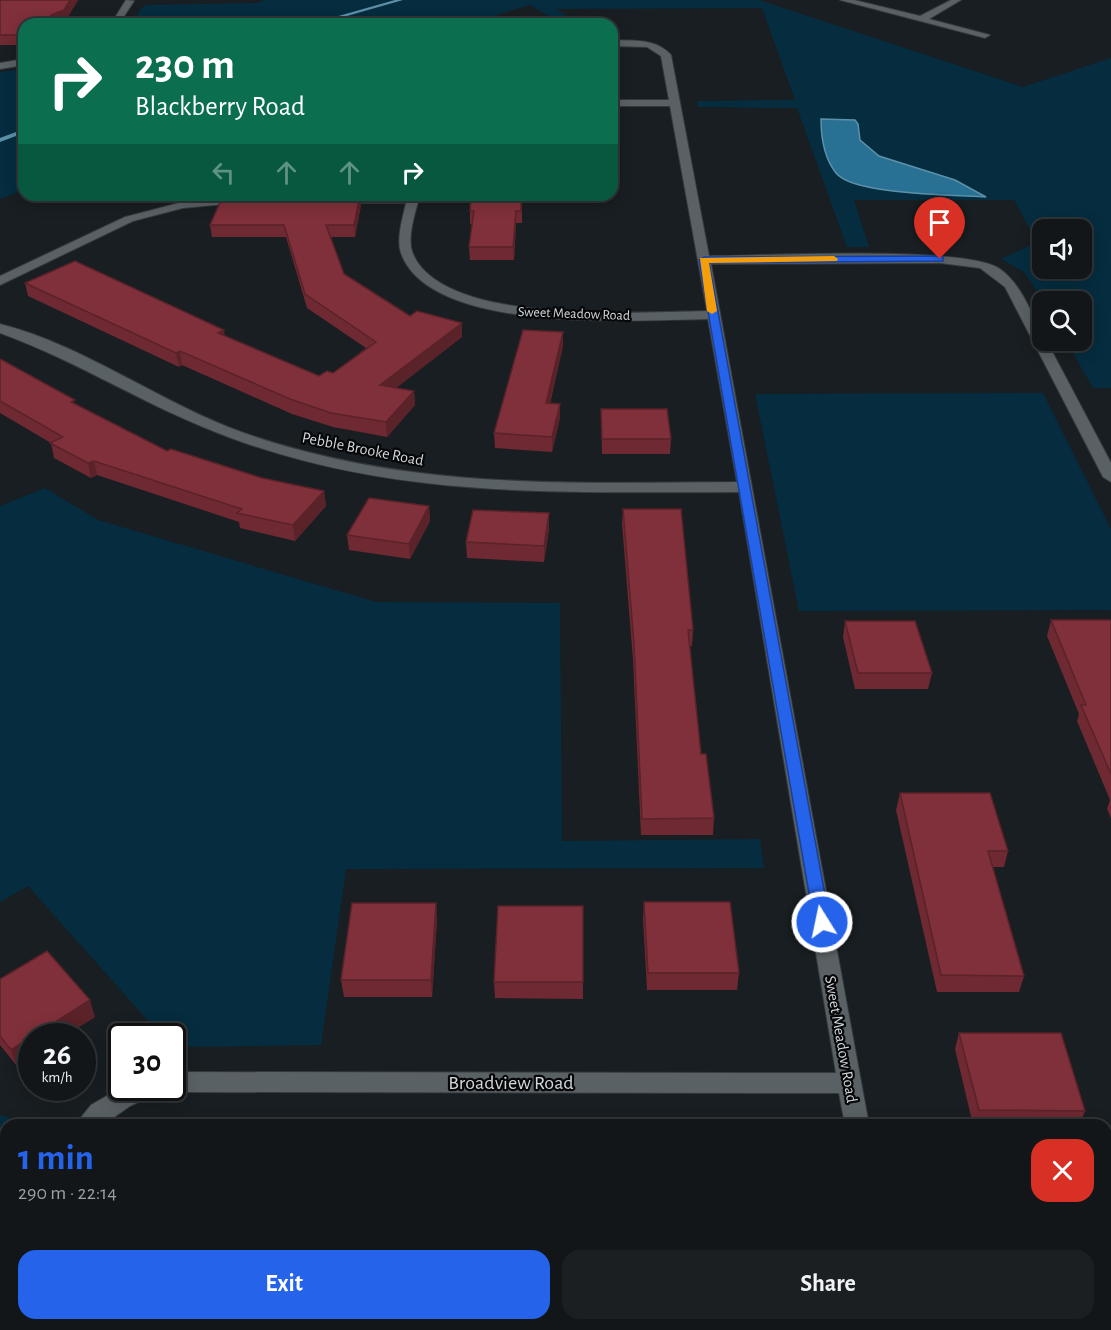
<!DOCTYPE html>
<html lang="en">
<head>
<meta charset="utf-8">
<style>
  :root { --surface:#121619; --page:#1b1f22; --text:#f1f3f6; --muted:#9c9fa2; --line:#313538; --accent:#2563eb }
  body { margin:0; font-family:"Alegreya Sans",sans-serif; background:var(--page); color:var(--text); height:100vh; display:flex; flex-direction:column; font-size:22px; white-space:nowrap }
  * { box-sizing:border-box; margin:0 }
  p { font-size:20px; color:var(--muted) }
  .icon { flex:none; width:33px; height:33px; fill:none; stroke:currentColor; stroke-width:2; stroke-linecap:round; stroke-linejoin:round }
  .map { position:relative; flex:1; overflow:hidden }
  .drawer { position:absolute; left:0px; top:1119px; width:1112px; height:212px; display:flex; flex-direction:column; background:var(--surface); border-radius:18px 18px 0 0; box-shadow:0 3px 15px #0003,0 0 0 2px var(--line) }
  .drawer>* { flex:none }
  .hud { position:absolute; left:18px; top:18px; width:600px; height:183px; border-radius:18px; box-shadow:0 3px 15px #0003,0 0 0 2px var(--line); background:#0b6e4f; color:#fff; overflow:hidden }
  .fabs { position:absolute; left:1032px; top:219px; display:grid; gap:12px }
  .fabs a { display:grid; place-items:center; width:60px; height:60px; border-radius:12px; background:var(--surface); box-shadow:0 3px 15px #0003,0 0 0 2px var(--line); font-size:30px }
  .speed { position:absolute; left:18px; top:1023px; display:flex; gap:12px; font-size:30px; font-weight:700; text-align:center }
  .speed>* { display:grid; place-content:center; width:78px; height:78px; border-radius:50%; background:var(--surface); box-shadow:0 3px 15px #0003,0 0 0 2px var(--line); line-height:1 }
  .speed small { font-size:15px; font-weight:400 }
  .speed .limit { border:3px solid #111; border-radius:9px; background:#fff; color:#111 }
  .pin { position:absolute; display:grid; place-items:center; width:51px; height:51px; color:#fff; margin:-62px -26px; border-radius:50% 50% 50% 0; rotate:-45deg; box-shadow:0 0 6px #0007 }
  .pin .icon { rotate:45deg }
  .me { position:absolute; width:66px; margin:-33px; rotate:350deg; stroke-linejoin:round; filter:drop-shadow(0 0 4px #0008) }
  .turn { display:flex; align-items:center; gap:21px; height:126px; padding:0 18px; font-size:27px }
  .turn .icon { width:78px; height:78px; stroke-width:2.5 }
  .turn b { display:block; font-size:42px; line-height:51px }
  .lanes { display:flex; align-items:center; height:57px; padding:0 18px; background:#0003; justify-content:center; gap:30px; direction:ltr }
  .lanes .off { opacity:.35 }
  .round { display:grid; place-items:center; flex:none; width:63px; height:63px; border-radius:18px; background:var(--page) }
  .head { display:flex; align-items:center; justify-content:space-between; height:102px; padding:0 18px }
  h1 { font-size:36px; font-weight:700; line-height:45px; color:var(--accent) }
  .cta { display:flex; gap:12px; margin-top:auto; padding:12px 18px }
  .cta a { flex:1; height:69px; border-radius:18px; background:var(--accent); color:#fff; font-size:24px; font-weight:700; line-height:69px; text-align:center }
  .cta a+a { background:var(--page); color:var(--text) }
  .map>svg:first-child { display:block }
  .green { fill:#052d3f; fill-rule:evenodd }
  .water { fill:#297194; stroke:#5c90a9; stroke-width:1.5 }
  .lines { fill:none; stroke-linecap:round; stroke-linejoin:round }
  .stream { fill:#5c90a9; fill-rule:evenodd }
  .minor-casing { stroke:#363a3d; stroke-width:2 }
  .minor { fill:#5a6165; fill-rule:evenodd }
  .wall { fill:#6e2932 }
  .shaded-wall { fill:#5a2229 }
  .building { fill:#80303a; stroke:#5a2229; stroke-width:1.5 }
  .route { fill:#2563eb; stroke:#184099; stroke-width:1.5 }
  .slow { fill:#f59e0b }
  .labels { text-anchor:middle; stroke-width:4.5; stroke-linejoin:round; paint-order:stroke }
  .far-street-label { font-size:14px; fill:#d3d7da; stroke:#050709 }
  .street-label { font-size:16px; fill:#d3d7da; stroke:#050709 }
  .near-street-label { font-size:20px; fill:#d3d7da; stroke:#050709 }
</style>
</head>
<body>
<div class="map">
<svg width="1111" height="1330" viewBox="0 0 1111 1330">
  <rect width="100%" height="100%" fill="#181e21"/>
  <g class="green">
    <path d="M265,0H759L1023,87L1111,58V388H1093L1066,341L1082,340V302L1044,301L1024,272L1001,259L1037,242L1014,200H854L869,247H847L797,108L698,107L697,101L795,100L762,8L556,9L580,24H562L530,5L466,24H132L141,8L147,5L257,3ZM1042,230H1082V268H1042Z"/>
    <polygon points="24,69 24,190 0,199 0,72"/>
    <polygon points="1043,393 1111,529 1111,610 799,611 755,394"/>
    <polygon points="45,488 98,520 376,602 560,603 562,841 760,839 764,868 346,869 321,1045 173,1047 172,1036 151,1036 151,1024 28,886 0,902 0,506"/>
    <polygon points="0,1115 30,1125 6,1125 6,1218 0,1235"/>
  </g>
  <path class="water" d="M821,119L855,120L858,124L860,140L879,156L955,180L986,197C955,195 853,195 836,173C824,158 821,137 821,119Z"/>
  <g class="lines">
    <g class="stream">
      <polygon points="395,0 403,0 319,24 310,24"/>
      <polygon points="24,129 24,133 0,142 0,138"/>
    </g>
    <defs>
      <g id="minor">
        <polygon points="126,0 134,1 119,24 111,24"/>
        <polygon points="840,0 854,0 920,16 951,0 961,0 929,19 990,35 985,38"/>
        <path d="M612,40C633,41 656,38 671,55L709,256C762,256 966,245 1000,269C1021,284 1031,312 1042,334V340H1046L1111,463V482L1103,477L1005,287L980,268L940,263L711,264L869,1125H845L839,1093L172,1092L164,1089L172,1088V1072L836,1073L739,492C564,492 399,500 231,438C151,409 80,362 0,333V324C82,344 162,404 244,433C409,490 566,483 737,482L708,319C638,320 430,335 401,253C396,239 403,217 406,203H336L330,200L336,197L420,195C416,210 406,238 413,254C444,326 640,312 707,311L670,106H612V100H669L661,56L647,47L612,46Z"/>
        <polygon points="24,59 24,65 0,69 0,63"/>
        <polygon points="243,197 249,200 247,202 183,208 133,221 0,285 0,276 125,217 183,202"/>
        <polygon points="122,1087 157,1088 153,1095 130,1106 103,1125 75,1125 91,1105"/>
        <polygon points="6,1322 6,1324 33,1324 31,1330 3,1330"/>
        <polygon points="877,1324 905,1324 906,1330 878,1330"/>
      </g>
    </defs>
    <use href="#minor" class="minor-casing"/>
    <use href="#minor" class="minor"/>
  </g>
  <g class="wall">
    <polygon points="0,0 78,0 66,20 24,24 24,45 0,45"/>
    <polygon points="522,195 522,223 516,223 514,260 470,260 469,247 472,224 470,224 470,211"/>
    <polygon points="361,205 355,237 331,237 344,274 410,316 462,337 396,388 414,391 415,405 387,437 333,427 292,414 182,365 179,367 28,296 25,283 225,336 319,376 333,373 366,348 307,308 286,237 212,237 210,225"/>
    <polygon points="563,332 563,346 550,404 560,404 560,418 552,452 495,448 494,433"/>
    <polygon points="0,359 76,404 167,451 262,478 324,491 326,506 295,541 240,528 239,522 97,475 91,478 54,458 51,443 0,413"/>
    <polygon points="601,409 671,439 670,454 602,454"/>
    <polygon points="429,506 430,521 410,559 349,550 347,535"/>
    <polygon points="623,509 693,630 692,646 690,646 701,754 714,818 713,835 641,835 633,660 622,524"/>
    <polygon points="549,513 549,529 544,562 467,558 466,542"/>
    <polygon points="1051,620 1111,621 1111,818 1107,809 1110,800 1077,721 1079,714 1047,636"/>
    <polygon points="845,621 932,673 928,689 855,689 843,637"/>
    <polygon points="900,793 1008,851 1004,867 993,867 1024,976 1019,992 937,992 896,810"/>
    <polygon points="644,902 739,973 737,990 647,990 643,919"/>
    <polygon points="436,903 437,920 432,997 344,997 341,980"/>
    <polygon points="583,906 583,999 495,998 494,982"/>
    <polygon points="0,979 95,1017 64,1036 32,1036 32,1057 17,1066 0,1045"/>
    <polygon points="959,1033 1085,1111 1080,1125 973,1125 955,1049"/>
    <polygon points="1106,1198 1111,1215 1111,1279 1106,1279"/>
  </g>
  <g class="shaded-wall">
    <polygon points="70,0 78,0 66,20 55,24 45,24 51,15"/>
    <polygon points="360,195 361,205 355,237 354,225"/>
    <polygon points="516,211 516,223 514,260 513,247"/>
    <polygon points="462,323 462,337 381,399 380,385"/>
    <polygon points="224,330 226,344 218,333"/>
    <polygon points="563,332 563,346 546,418 546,403"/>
    <polygon points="180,351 182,365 179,367 176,353"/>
    <polygon points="414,391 415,405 387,437 386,422"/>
    <polygon points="560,404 560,418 552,452 552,437"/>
    <polygon points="94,461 97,475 91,478 88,463"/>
    <polygon points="324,491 326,506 295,541 293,525"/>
    <polygon points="429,506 430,521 410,559 409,544"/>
    <polygon points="549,513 549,529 544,562 544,546"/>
    <polygon points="436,903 437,920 432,997 431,980"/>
    <polygon points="90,1000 95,1017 64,1036 32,1036"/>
    <polygon points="32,1037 32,1057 17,1066 11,1050"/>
  </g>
  <g class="building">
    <polygon points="0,0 70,0 64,10 51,15 45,24 24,24 24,35 0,35"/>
    <polygon points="233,195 360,195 354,225 326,225 344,274 410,316 417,311 462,323 380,385 414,391 386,422 331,413 290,399 180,351 176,353 25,283 75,261 224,330 218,333 319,376 327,371 333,373 376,342 305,294 284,225 210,225 221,200"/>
    <polygon points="471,195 521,195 521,211 516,211 513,247 469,247 474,211 470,211"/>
    <polygon points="523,330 563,332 546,403 560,404 552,437 494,433"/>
    <polygon points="0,359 75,400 71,402 167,451 171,449 262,478 324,491 293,525 237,513 242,509 94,461 88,463 50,443 63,437 0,401"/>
    <polygon points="601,409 667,409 671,439 602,439"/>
    <polygon points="369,498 429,506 409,544 347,535"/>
    <polygon points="623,509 681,509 693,630 688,630 701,754 706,754 714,818 642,819 634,644"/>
    <polygon points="473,510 549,513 544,546 466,542"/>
    <polygon points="1051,620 1110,620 1111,621 1111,774 1081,705 1086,705"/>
    <polygon points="845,621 915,621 932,673 858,673"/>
    <polygon points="900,793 990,793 1008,851 988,851 1024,976 941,975"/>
    <polygon points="644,902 730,902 739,973 648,973"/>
    <polygon points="352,903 436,903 431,980 341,980"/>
    <polygon points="498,906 583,906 583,982 494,982"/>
    <polygon points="47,951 90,1000 11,1050 0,1036 0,979"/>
    <polygon points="959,1033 1061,1033 1085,1111 979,1110"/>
    <polygon points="1106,1198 1111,1215 1111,1263 1106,1263"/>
  </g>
  <polygon class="route" points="940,256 943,257 943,261 709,263 830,922 822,928 814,922 699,260 704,257"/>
  <polygon class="slow" points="834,256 838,259 837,261 709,263 717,311 712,314 707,311 700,258"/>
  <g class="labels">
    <g class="far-street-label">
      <text transform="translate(574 313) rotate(2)" y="5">Sweet Meadow Road</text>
    </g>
    <g class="street-label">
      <text transform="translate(363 448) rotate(11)" y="6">Pebble Brooke Road</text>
      <text transform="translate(842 1039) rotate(80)" y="6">Sweet Meadow Road</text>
    </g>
    <g class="near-street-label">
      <text x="511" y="1089">Broadview Road</text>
    </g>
  </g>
</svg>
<div class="fabs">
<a><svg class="icon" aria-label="sound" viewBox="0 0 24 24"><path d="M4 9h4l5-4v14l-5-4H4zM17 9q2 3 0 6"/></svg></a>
<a><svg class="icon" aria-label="search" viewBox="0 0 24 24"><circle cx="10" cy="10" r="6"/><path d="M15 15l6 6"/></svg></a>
</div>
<div class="speed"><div>26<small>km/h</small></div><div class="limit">30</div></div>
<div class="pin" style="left:940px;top:259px;background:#d93025"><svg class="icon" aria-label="arrive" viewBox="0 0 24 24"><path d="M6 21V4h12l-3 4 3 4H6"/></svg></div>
<svg class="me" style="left:822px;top:922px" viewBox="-20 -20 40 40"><circle r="17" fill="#2563eb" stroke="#fff" stroke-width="3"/><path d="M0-11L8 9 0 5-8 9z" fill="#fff"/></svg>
<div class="hud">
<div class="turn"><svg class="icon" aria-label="right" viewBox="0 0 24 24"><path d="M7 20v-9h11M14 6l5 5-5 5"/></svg><div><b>230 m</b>Blackberry Road</div></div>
<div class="lanes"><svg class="icon off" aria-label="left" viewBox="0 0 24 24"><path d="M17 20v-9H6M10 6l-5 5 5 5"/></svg><svg class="icon off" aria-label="ahead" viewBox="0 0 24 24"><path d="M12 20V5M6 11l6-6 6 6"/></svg><svg class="icon off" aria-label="ahead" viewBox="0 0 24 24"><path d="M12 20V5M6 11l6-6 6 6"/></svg><svg class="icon" aria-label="right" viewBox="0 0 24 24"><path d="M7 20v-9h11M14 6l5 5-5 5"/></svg></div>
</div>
<section class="drawer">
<div class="head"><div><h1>1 min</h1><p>290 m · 22:14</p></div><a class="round" style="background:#d93025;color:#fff"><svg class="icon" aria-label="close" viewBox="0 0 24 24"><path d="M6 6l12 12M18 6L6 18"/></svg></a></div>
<div class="cta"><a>Exit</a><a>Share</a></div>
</section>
</div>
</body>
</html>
